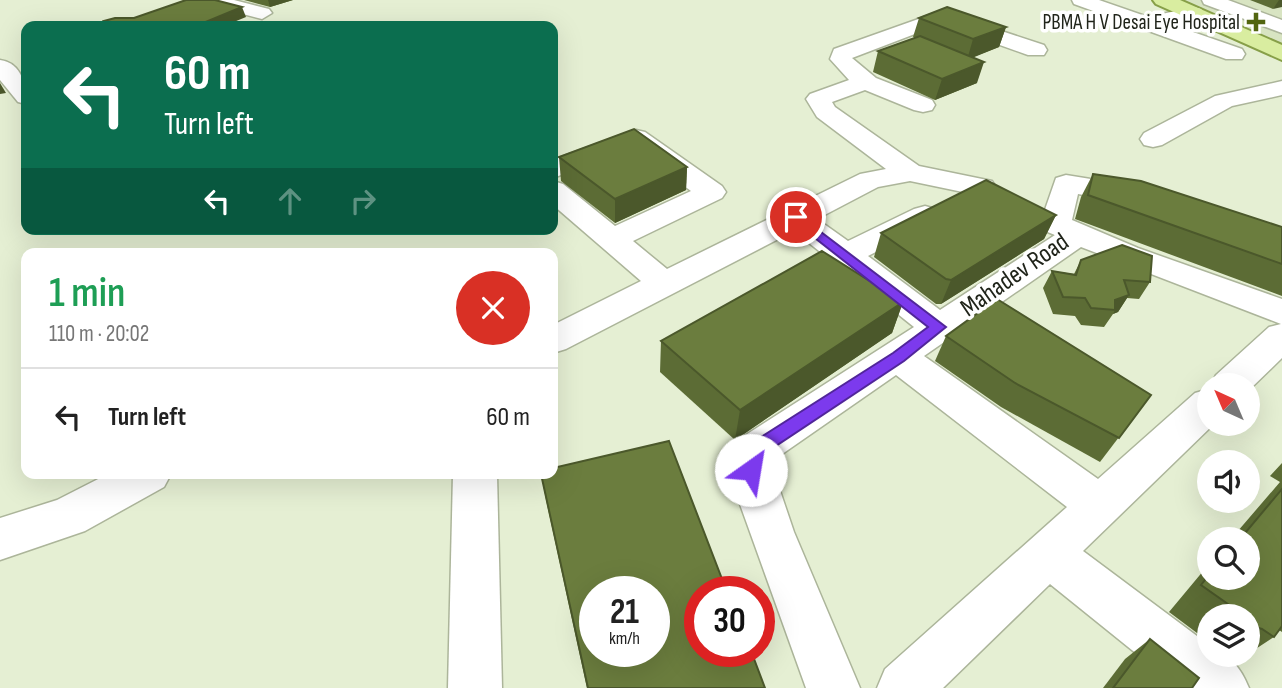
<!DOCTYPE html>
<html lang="en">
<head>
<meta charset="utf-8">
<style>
  :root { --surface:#fff; --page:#f2f2f2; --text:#222; --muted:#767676; --line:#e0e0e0 }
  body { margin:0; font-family:"Sofia Sans Condensed",sans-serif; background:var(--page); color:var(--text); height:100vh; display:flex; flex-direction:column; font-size:26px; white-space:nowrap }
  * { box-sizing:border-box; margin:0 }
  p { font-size:23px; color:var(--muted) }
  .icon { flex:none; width:38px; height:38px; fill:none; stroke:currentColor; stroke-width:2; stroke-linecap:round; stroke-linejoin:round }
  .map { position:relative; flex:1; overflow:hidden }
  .panel { position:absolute; left:21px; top:248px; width:537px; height:231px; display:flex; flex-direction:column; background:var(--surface); border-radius:14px; box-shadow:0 7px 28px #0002 }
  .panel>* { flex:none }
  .top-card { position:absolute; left:21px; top:21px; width:537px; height:214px; border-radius:14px; box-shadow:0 7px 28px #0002; background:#0b6e4f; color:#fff; overflow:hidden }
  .needle { width:46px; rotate:316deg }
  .fabs { position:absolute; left:1197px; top:373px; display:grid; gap:14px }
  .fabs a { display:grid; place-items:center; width:63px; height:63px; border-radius:50%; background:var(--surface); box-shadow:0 7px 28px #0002; font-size:35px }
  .speed { position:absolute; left:579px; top:576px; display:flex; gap:14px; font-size:35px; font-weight:700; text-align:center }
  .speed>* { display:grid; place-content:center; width:91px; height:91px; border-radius:50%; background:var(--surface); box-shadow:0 7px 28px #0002; line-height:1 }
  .speed small { font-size:18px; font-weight:400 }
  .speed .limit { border:10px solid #d22; background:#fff; color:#111 }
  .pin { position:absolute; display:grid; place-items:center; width:60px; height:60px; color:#fff; margin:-30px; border:4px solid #fff; border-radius:50%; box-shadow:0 2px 7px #0007 }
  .me { position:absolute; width:77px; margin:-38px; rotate:32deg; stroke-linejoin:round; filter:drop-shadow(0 0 5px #0008) }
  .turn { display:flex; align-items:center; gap:24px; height:147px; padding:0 28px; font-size:32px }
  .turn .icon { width:91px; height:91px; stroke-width:2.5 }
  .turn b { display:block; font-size:49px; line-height:60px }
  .lanes { display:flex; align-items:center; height:66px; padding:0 28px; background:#0003; justify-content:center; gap:35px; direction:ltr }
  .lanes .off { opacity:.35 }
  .round { display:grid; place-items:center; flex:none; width:74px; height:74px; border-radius:37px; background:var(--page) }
  .head { display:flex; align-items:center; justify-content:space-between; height:119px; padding:0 28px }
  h1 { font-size:42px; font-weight:600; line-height:52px; color:#1e9e55 }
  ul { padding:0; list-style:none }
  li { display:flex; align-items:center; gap:21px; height:98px; padding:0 28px; border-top:2px solid var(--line) }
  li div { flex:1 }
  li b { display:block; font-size:26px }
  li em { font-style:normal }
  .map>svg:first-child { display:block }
  .built { fill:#d8e4c2 }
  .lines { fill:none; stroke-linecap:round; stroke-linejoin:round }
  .minor-casing { stroke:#acb59a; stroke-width:3 }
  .major-casing { stroke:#879f48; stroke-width:4 }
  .minor { fill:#fff; fill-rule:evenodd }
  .major { fill:#d9eda0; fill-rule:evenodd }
  .wall { fill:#5c6c35 }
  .shaded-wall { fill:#4b582b }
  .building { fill:#6b7d3e; stroke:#4b582b; stroke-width:2; fill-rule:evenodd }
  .route { fill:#7c3aed; stroke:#51269a; stroke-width:2 }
  .poi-dot { fill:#526510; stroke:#fff; stroke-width:2.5 }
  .labels { text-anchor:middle; stroke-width:7; stroke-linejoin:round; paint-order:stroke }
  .far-poi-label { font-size:21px; fill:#20241a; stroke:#fff; text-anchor:end }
  .street-label { font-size:26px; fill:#20241a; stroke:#fff }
</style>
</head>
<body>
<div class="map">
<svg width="1282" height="688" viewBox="0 0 1282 688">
  <rect width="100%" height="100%" fill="#e5efd3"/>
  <polygon class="built" points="1177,0 1282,0 1282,44"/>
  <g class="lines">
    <defs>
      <g id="minor">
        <polygon points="203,0 234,0 269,9 272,13 262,19 205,4"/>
        <polygon points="1072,0 1099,0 1148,17 1194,7 1201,9 1204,13 1201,17 1170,24 1242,49 1245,54 1242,59 1226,59 1074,4"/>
        <polygon points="1202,0 1228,0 1282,20 1282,33 1204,4"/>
        <path d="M941,11L1044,45L1047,50L1044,55H1028L941,24L852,58L876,78L932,100L935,105L932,110L923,112L914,110L865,90L832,102L835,107L919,166L992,181L996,187L992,193L982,196L910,181L878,187L817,219L848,241L914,209L925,206L936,209L940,215L936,221L868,256L940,310L1055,235L1045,231L1040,224L1056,178L1066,175L1134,186L1144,189L1149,195L1144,201L1134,204L1078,194L1072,220L1138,248L1282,299V358L1248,391V385H1211L1216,375L1269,327L1281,324L1081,247L924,356L1098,479L1195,393L1209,389V424H1214L1083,551L1209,645V654C1232,654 1241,669 1249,688H1179L1050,584L943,688H877L885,669L1067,507L896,375L775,459L773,470L794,532L860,688H806L732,482C728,466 734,453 741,438L914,327L794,231L566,349L553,353V325L641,281L553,205V181L563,184L615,226L691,191L633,148L553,178V160L636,130L645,132L722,186L726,192L722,198L633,241L667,269L860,174L886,169L817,117L806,99L810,94L849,80L830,59L834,49Z"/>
        <path d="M0,60C22,63 26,85 26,104L18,102L0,80Z"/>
        <polygon points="1282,81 1282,95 1232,106 1162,145 1153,147 1144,145 1140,139 1144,133 1215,96"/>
        <polygon points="108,474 171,474 164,487 85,531 0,560 0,518 57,500"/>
        <polygon points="453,474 497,474 502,688 448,688"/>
      </g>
      <polygon id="major" points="1153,0 1180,0 1282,45 1282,60 1156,4"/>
    </defs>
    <use href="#minor" class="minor-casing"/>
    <use href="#major" class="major-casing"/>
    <use href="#minor" class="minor"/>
    <use href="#major" class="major"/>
  </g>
  <g class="wall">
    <polygon points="244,0 293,0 270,7"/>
    <polygon points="1250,0 1282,0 1273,9"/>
    <polygon points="919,18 1006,27 999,47 973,57 977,83 935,100 873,72 878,51 915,38 913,37"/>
    <polygon points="559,157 687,167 686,190 615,223 561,181"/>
    <polygon points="1093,174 1282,227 1282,296 1075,219 1081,197"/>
    <polygon points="1056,215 1044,239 941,304 936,304 874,257 881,233"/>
    <polygon points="1081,260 1150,282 1139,299 1127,298 1118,312 1113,314 1104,327 1081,325 1075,316 1053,314 1043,288 1052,271 1074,274"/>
    <polygon points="903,302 892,333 735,440 660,372 661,341"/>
    <polygon points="946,336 1151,395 1100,462 1001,407 935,361"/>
    <polygon points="1282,463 1282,632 1279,630 1274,637 1248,654 1248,616 1209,616 1209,642 1169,612 1209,564 1209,578 1248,539 1231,539 1280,482 1270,476"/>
    <polygon points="541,474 765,688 587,688 546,500"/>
    <polygon points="1150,639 1192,688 1103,688 1125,659"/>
    <polygon points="1225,654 1247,654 1236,662"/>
  </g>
  <g class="shaded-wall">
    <polygon points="268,0 293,0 270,7"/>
    <polygon points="1279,0 1282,0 1282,7 1273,9"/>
    <polygon points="242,7 246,17 224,26 196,26"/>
    <polygon points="1006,27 999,47 967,60 973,39"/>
    <polygon points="984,62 977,83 935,100 942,79"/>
    <polygon points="0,83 6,93 0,94"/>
    <polygon points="687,167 686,190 615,223 615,199"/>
    <polygon points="1056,215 1044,239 941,304 951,280"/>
    <polygon points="1129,295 1118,312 1113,314 1115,310 1115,300"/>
    <polygon points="903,302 892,333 735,440 740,410"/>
  </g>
  <g class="building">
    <polygon points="186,0 215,0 242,7 196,26 197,26 99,26 108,24 104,21 115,18 134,18"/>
    <polygon points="947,7 1006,27 973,39 919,18"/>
    <polygon points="920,36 984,62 942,79 878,51"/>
    <polygon points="634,129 687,167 615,199 559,157"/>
    <polygon points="1093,174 1141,181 1282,227 1282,264 1088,195"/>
    <polygon points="986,180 1056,215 951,280 946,279 881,233"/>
    <polygon points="1122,245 1152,256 1150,282 1124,280 1129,295 1115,300 1115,310 1091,308 1085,298 1063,297 1052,271 1076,275 1081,260"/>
    <polygon points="822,251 903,302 740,410 661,341"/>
    <polygon points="997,299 1151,395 1119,438 1015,383 946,336"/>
    <path d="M669,441L727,592H700V651H751L765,688H588L541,474H553V468ZM595,592H654V651H595Z"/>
    <polygon points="1282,489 1282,626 1274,637 1262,629 1251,626 1248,620 1248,616 1245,616 1201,585 1209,575 1209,578 1248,578 1248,539 1240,539"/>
    <polygon points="1150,639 1199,678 1192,688 1113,688"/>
  </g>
  <polygon class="route" points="796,213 946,327 904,361 764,454 757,475 751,478 744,475 741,470 750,444 893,353 928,327 792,220 792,214"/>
  <path class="poi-dot" d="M1252.5 11.5h7v7h7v7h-7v7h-7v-7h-7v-7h7z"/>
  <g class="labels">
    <g class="far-poi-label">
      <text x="1240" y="29">PBMA H V Desai Eye Hospital</text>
    </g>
    <g class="street-label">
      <text transform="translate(1014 274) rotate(-35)" y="9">Mahadev Road</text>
    </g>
  </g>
</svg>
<div class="fabs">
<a><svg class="needle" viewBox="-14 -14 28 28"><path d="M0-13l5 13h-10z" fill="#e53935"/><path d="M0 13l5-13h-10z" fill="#767676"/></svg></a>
<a><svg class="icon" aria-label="sound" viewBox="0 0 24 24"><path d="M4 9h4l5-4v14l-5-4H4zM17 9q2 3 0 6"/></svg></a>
<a><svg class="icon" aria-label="search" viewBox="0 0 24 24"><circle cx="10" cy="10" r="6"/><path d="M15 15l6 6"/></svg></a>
<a><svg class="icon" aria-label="layers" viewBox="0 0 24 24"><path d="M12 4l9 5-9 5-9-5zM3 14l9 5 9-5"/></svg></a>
</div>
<div class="speed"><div>21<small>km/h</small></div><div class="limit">30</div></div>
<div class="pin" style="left:796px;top:217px;background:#d93025"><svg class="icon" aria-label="arrive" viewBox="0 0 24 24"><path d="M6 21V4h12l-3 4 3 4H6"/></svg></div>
<svg class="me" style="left:751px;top:470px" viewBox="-20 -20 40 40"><circle r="19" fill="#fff"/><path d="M0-13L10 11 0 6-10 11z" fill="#7c3aed"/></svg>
<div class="top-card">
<div class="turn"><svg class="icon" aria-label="left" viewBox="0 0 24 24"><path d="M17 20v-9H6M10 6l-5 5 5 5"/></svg><div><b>60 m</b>Turn left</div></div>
<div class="lanes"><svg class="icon" aria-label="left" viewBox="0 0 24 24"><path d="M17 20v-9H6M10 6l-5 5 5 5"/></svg><svg class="icon off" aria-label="ahead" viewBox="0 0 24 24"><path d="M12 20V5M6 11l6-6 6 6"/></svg><svg class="icon off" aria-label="right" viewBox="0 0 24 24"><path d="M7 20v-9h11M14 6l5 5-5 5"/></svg></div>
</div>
<section class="panel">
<div class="head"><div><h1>1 min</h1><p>110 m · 20:02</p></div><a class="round" style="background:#d93025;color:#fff"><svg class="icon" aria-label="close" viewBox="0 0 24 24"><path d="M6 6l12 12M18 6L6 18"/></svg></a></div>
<ul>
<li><svg class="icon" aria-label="left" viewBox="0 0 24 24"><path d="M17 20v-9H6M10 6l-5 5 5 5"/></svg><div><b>Turn left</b></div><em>60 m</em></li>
</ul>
</section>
</div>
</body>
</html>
